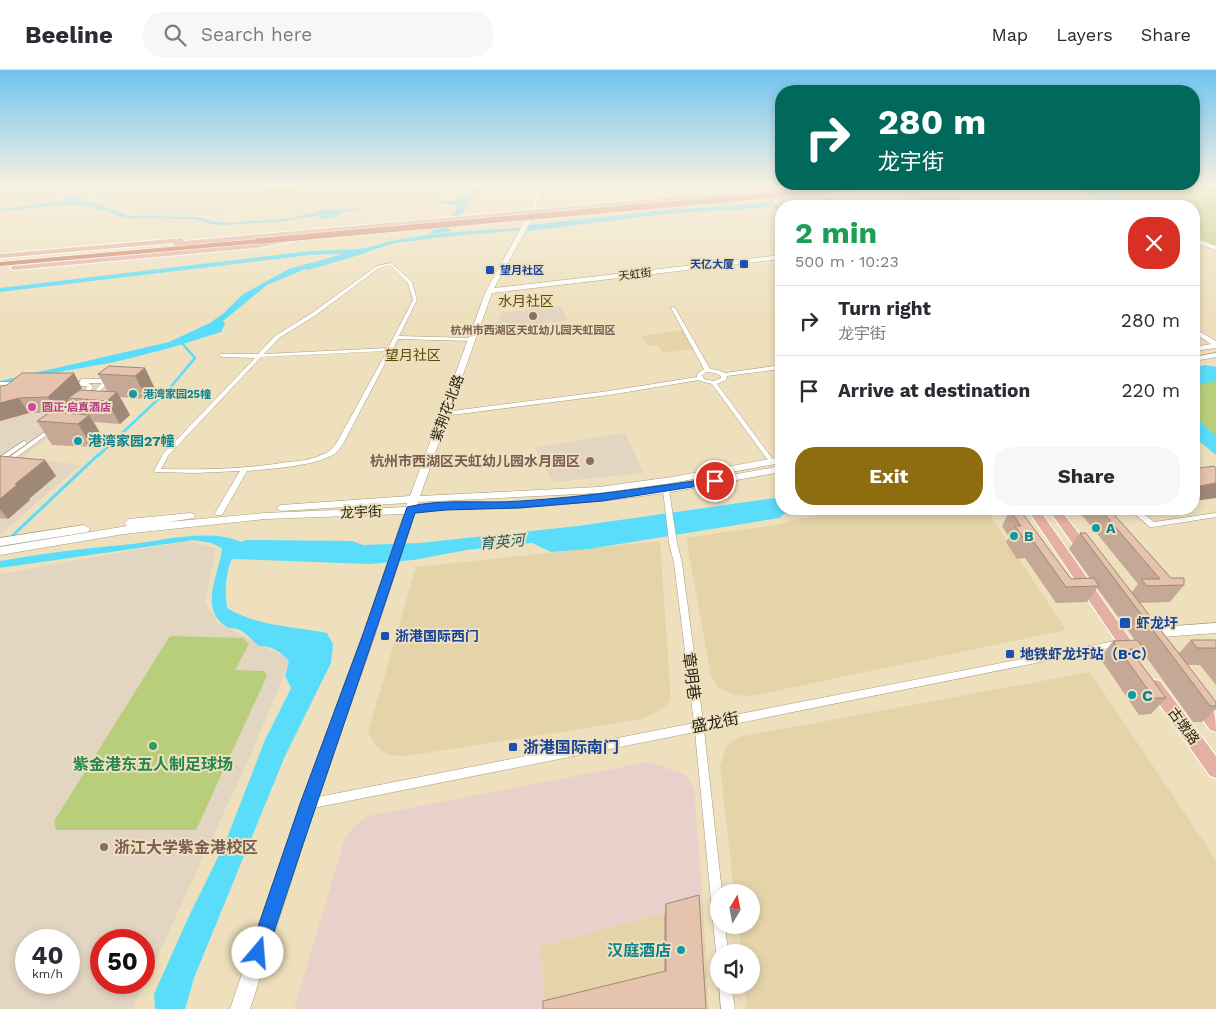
<!DOCTYPE html>
<html lang="en">
<head>
<meta charset="utf-8">
<style>
  :root { --surface:#fff; --page:#f7f7f7; --text:#2b2b33; --muted:#7c7c81; --line:#e1e1e2; --accent:#8d6d10 }
  body { margin:0; font-family:"Work Sans","Noto Sans SC",sans-serif; background:var(--page); color:var(--text); height:100vh; display:flex; flex-direction:column; font-size:19px; white-space:nowrap }
  * { box-sizing:border-box; margin:0 }
  p { font-size:16px; color:var(--muted) }
  .icon { flex:none; width:28px; height:28px; fill:none; stroke:currentColor; stroke-width:2; stroke-linecap:round; stroke-linejoin:round }
  .map { position:relative; flex:1; overflow:hidden }
  .side { position:absolute; left:775px; top:130px; width:425px; height:315px; display:flex; flex-direction:column; background:var(--surface); border-radius:20px; box-shadow:0 2px 8px #0003 }
  .side>* { flex:none }
  .guide { position:absolute; left:775px; top:15px; width:425px; height:105px; border-radius:20px; box-shadow:0 2px 8px #0003; background:#00695c; color:#fff; overflow:hidden }
  .needle { width:32px; rotate:10deg }
  .tools { position:absolute; left:710px; top:814px; display:grid; gap:10px }
  .tools a { display:grid; place-items:center; width:50px; height:50px; border-radius:50%; background:var(--surface); box-shadow:0 2px 8px #0003; font-size:25px }
  .speed { position:absolute; left:15px; top:859px; display:flex; gap:10px; font-size:25px; font-weight:700; text-align:center }
  .speed>* { display:grid; place-content:center; width:65px; height:65px; border-radius:50%; background:var(--surface); box-shadow:0 2px 8px #0003; line-height:1 }
  .speed small { font-size:12px; font-weight:400 }
  .speed .limit { border:8px solid #d22; background:#fff; color:#111 }
  .pin { position:absolute; display:grid; place-items:center; width:42px; height:42px; color:#fff; margin:-21px; border:2px solid #fff; border-radius:50%; box-shadow:0 1px 5px #0007 }
  .me { position:absolute; width:55px; margin:-28px; rotate:18deg; stroke-linejoin:round; filter:drop-shadow(0 0 4px #0008) }
  .turn { display:flex; align-items:center; gap:18px; height:105px; padding:0 20px; font-size:22px }
  .turn .icon { width:65px; height:65px; stroke-width:2.5 }
  .turn b { display:block; font-size:35px; line-height:42px }
  .round { display:grid; place-items:center; flex:none; width:52px; height:52px; border-radius:20px; background:var(--page) }
  .headline { display:flex; align-items:center; justify-content:space-between; height:85px; padding:0 20px }
  h1 { font-size:30px; font-weight:700; line-height:38px; color:#1e9e55 }
  .cta { display:flex; gap:10px; margin-top:auto; padding:10px 20px }
  .cta a { flex:1; height:58px; border-radius:20px; background:var(--accent); color:#fff; font-size:20px; font-weight:700; line-height:58px; text-align:center }
  .cta a+a { background:var(--page); color:var(--text) }
  ul { padding:0; list-style:none }
  li { display:flex; align-items:center; gap:15px; height:70px; padding:0 20px; border-top:1px solid var(--line) }
  li div { flex:1 }
  li b { display:block; font-size:19px }
  li em { font-style:normal }
  header { display:flex; align-items:center; gap:30px; box-sizing:border-box; height:70px; padding:0 25px; background:var(--surface); border-bottom:1px solid var(--line) }
  header strong { font-size:24px }
  nav { display:flex; gap:28px; margin-inline-start:auto; font-size:18px }
  .search { width:350px; height:45px; background:var(--page); display:flex; align-items:center; gap:12px; box-sizing:border-box; padding:0 18px; border-radius:20px; color:var(--muted); font-size:19px }
  .map>svg:first-child { display:block }
  .built { fill:#e5d4aa }
  .industrial { fill:#ead0cb }
  .education { fill:#e2d5c1; fill-rule:evenodd }
  .green { fill:#b9ce7b }
  .water { fill:#59ddfb }
  .lines { fill:none; stroke-linecap:round; stroke-linejoin:round }
  .stream-far2 { stroke:#59ddfb; stroke-width:1 }
  .stream-far1 { stroke:#59ddfb; stroke-width:2.5 }
  .stream { stroke:#59ddfb; stroke-width:3 }
  .canal { fill:#59ddfb; fill-rule:evenodd }
  .river { fill:#59ddfb; fill-rule:evenodd }
  .street-casing { stroke:#a99b7a; stroke-width:1 }
  .secondary-casing { stroke:#a99b7a; stroke-width:1 }
  .primary-casing { stroke:#fff; stroke-width:2 }
  .highway-casing { stroke:#fff; stroke-width:1 }
  .street { fill:#fff; fill-rule:evenodd }
  .secondary { fill:#fff; fill-rule:evenodd }
  .primary { fill:#e3b0a3; fill-rule:evenodd }
  .highway { fill:#d07c65; fill-rule:evenodd }
  .highway-bridge-casing { stroke:#fff; stroke-width:7; stroke-linecap:butt }
  .highway-bridge { stroke:#d07c65; stroke-width:6 }
  .wall { fill:#c5a895; fill-rule:evenodd }
  .shaded-wall { fill:#a08879 }
  .building { fill:#e5c3ad; stroke:#a08879 }
  .route { fill:#1a73e8; stroke:#114b97 }
  .transit-dot { fill:#1a4fb4; stroke:#eee0bd; stroke-width:2 }
  .education-dot { fill:#8d6e63; stroke:#eee0bd; stroke-width:2 }
  .culture-dot { fill:#0f9aa8; stroke:#eee0bd; stroke-width:2 }
  .hotel-dot { fill:#d1479c; stroke:#eee0bd; stroke-width:2 }
  .leisure-dot { fill:#2e9e5b; stroke:#eee0bd; stroke-width:2 }
  .labels { text-anchor:middle; stroke-width:4; stroke-linejoin:round; paint-order:stroke }
  .far-transit-label { font-size:11px; font-weight:bold; fill:#164399; stroke:#eee0bd; text-anchor:end }
  .far-street-label { font-size:11px; fill:#292417; stroke:#eee0bd }
  .far-education-label { font-size:11px; font-weight:bold; fill:#785e54; stroke:#eee0bd }
  .far-culture-label { font-size:11px; font-weight:bold; fill:#0d838f; stroke:#eee0bd; text-anchor:start }
  .far-hotel-label { font-size:11px; font-weight:bold; fill:#b23c85; stroke:#eee0bd; text-anchor:start }
  .far-quarter-label { font-size:14px; fill:#5e4809; stroke:#eee0bd }
  .street-label { font-size:14px; fill:#292417; stroke:#eee0bd }
  .culture-label { font-size:14px; font-weight:bold; fill:#0d838f; stroke:#eee0bd; text-anchor:start }
  .education-label { font-size:14px; font-weight:bold; fill:#785e54; stroke:#eee0bd; text-anchor:end }
  .transit-label { font-size:14px; font-weight:bold; fill:#164399; stroke:#eee0bd; text-anchor:start }
  .water-label { font-size:15px; font-style:italic; fill:#1e5562; stroke:#eee0bd }
  .near-street-label { font-size:16px; fill:#292417; stroke:#eee0bd }
  .near-culture-label { font-size:16px; font-weight:bold; fill:#0d838f; stroke:#eee0bd; text-anchor:start }
  .near-transit-label { font-size:16px; font-weight:bold; fill:#164399; stroke:#eee0bd; text-anchor:start }
  .near-leisure-label { font-size:16px; font-weight:bold; fill:#27864d; stroke:#eee0bd }
  .near-education-label { font-size:16px; font-weight:bold; fill:#785e54; stroke:#eee0bd; text-anchor:start }
</style>
</head>
<body>
<header>
<strong>Beeline</strong>
<div class="search"><svg class="icon" aria-label="search" viewBox="0 0 24 24"><circle cx="10" cy="10" r="6"/><path d="M15 15l6 6"/></svg>Search here</div>
<nav><a>Map</a><a>Layers</a><a>Share</a></nav>
</header>
<div class="map">
<svg width="1216" height="939" viewBox="0 0 1216 939">
  <rect width="100%" height="100%" fill="#eee0bd"/>
  <g class="built">
    <polygon points="941,125 969,136 848,136 856,130"/>
    <polygon points="684,260 695,279 663,283 657,275 648,276 641,266"/>
    <polygon points="842,439 986,439 1066,560 751,626 733,625 718,617 711,606 686,468 775,455"/>
    <polygon points="660,471 671,631 660,640 643,649 407,686 388,685 377,677 368,662 416,497"/>
    <polygon points="1090,602 1216,790 1216,939 747,939 745,915 751,915 751,882 741,882 738,855 751,855 751,822 734,822 720,696 726,677 739,667"/>
    <polygon points="703,832 709,939 545,939 540,876"/>
  </g>
  <polygon class="industrial" points="648,692 685,704 694,719 703,832 540,876 545,939 294,939 345,768 354,756 368,746"/>
  <g class="education">
    <polygon points="0,114 96,114 63,126 0,131"/>
    <polygon points="115,114 468,114 453,120 450,126 313,136 304,141 233,136 212,146 146,145 95,128 98,123"/>
    <polygon points="560,236 568,250 495,259 501,243"/>
    <polygon points="0,313 120,313 23,387 80,395 0,465"/>
    <polygon points="625,363 644,403 553,412 535,378"/>
    <path d="M187,471L216,478L205,532L218,553L290,590L251,684L133,939H0V504ZM26,870H69V912H26ZM101,870H144V912H101Z"/>
  </g>
  <g class="green">
    <polygon points="271,114 310,114 289,130 248,128"/>
    <polygon points="1057,114 1216,114 1216,175 1194,166 1194,136 1115,136"/>
    <polygon points="1216,304 1216,371 1194,354 1194,307"/>
    <polygon points="170,566 243,568 249,574 235,600 264,601 267,606 196,760 56,760 54,751"/>
  </g>
  <g class="water">
    <path d="M107,114H112L83,126L81,130L101,135L129,146L199,147L215,152L233,153L293,148L324,139H350L420,131H454L465,127L470,118L475,115L514,114L509,116L484,119L472,127L463,143L448,158L452,161L429,164L455,143L458,136C429,128 383,135 353,140C340,143 336,149 320,149L321,145L284,151L225,155L210,154L194,149L124,148L104,140L80,135H61L0,141V139L58,132Z"/>
    <polygon points="1067,114 1083,114 1145,136 1128,136"/>
    <polygon points="328,189 332,192 305,199 267,215 223,251 225,254 221,262 170,278 115,292 53,303 0,320 0,311 169,272 210,253 224,243 243,224 291,198"/>
    <polygon points="1205,295 1216,297 1216,311 1194,316 1194,298"/>
    <polygon points="1194,346 1216,366 1216,385 1194,367"/>
    <path d="M781,427V439H810L784,444L779,448L589,479L551,482L532,473L467,480L413,490L370,494L232,489C225,503 225,523 227,538C259,557 292,556 327,563L333,574L331,593L285,686L194,908L185,939H155L154,924L189,846L225,773L265,670L291,618L285,606L289,591C281,582 271,575 259,576C253,571 245,562 238,559C234,558 230,559 227,557C197,539 220,503 222,478L211,473L194,470L0,498V491C44,483 88,478 132,474C164,470 212,458 241,472L246,470L352,471L363,475L420,473L578,456Z"/>
  </g>
  <g class="lines">
    <polyline class="stream-far2" points="840,136 840,131 866,126 1039,114"/>
    <polyline class="stream-far1" points="98,386 169,319 195,288 181,272"/>
    <polyline class="stream" points="10,468 99,384"/>
    <g class="canal">
      <polygon points="828,128 842,131 840,132 826,130"/>
      <polygon points="519,158 521,160 442,167 395,173 363,183 310,185 0,222 0,218 310,181 363,179 395,170 442,163"/>
    </g>
    <g class="river">
      <polygon points="768,133 772,135 771,137 666,144 528,161 524,158 528,155 666,140"/>
      <polygon points="363,178 368,181 366,183 308,200 303,197 305,195"/>
    </g>
    <defs>
      <g id="street">
        <path d="M391,193L412,212L417,230L399,266L471,268L473,269V271L398,269L345,370C343,374 340,379 336,383C318,396 270,399 247,401L222,445H216L215,443L240,401L195,403L155,402L154,401L163,384L255,288L222,287L220,286V284H258L275,266L312,243L377,196ZM390,195L408,213L413,230L388,278L264,284L279,268L316,245L379,198ZM387,281L336,374C332,379 328,383 321,385C311,390 299,391 288,392C246,399 203,400 161,399L168,386L261,287Z"/>
        <path d="M671,237L675,238L710,299L718,300L725,303L781,295V299L727,306L726,310L717,314L774,391L775,392L774,393H770L712,314L700,311L699,310L609,325L444,346L441,344L444,342L609,321L697,307V304L704,299L671,238ZM706,302L715,303L721,306V308L714,311L704,309L702,305Z"/>
        <polygon points="82,309 107,309 110,311 93,328 91,329 88,327 102,313 89,313 93,318 80,329 77,327 87,318 86,316 72,316 69,314 72,312 81,312 79,311"/>
        <polygon points="0,312 18,312 21,314 18,316 0,316"/>
        <polygon points="80,329 83,331 82,332 59,349 55,349 55,347"/>
        <polygon points="53,356 56,358 55,359 0,399 0,394"/>
        <polygon points="24,371 26,372 26,374 0,392 0,387"/>
        <polygon points="664,418 668,418 669,420 677,473 682,493 703,651 1120,570 1123,571 1124,573 1123,575 1120,576 704,660 722,822 719,822 719,855 725,855 728,882 719,882 719,887 716,882 695,662 308,739 304,738 303,734 304,730 308,729 694,653 674,493 669,473 663,420"/>
        <polygon points="1129,439 1137,439 1154,452 1216,443 1216,447 1153,457 1150,457"/>
        <polygon points="719,914 731,915 735,939 721,939"/>
      </g>
      <g id="secondary">
        <polygon points="541,114 545,114 532,149 494,218 781,185 781,189 492,223 420,426 599,417 672,407 781,387 781,393 672,413 599,423 418,432 417,436 446,433 519,432 602,425 666,417 781,396 781,402 666,423 602,431 519,438 446,439 415,443 375,565 316,734 250,939 230,939 300,734 363,565 404,444 265,449 124,464 0,485 0,477 127,456 124,453 129,449 190,443 194,444 195,446 194,448 168,452 265,443 406,437 407,433 281,441 276,438 281,435 410,426 486,221 526,149"/>
        <polygon points="1050,114 1056,114 1115,136 1108,136"/>
        <polygon points="1194,168 1216,176 1216,180 1194,172"/>
        <polygon points="1194,258 1216,271 1216,278 1194,281 1194,277 1211,274 1194,263"/>
        <polygon points="1216,283 1216,287 1194,291 1194,287"/>
        <polygon points="84,455 90,459 88,462 0,476 0,468"/>
        <polygon points="1216,553 1216,563 1148,568 1143,567 1142,563 1143,559 1148,558"/>
      </g>
      <g id="primary">
        <polygon points="828,114 846,114 764,123 781,138 781,143 759,123 175,176 173,173 0,188 0,184 182,168 184,171 755,120 752,117 755,115 761,120"/>
        <polygon points="903,114 922,114 883,119 880,117"/>
        <polygon points="292,168 295,170 294,171 256,178 13,200 10,198 13,196 256,174"/>
        <polygon points="1027,439 1039,439 1137,579 1139,583 1137,587 1132,589 1127,587"/>
        <polygon points="1048,439 1060,439 1090,478 1091,481 1090,484 1080,484"/>
        <polygon points="1155,610 1160,611 1216,686 1216,708 1210,706 1150,621 1147,616 1150,611"/>
        <path d="M1199,626C1215,632 1216,647 1216,662L1210,660L1191,633L1193,628Z"/>
      </g>
      <polygon id="highway" points="259,169 262,169 262,173 0,196 0,192"/>
    </defs>
    <use href="#street" class="street-casing"/>
    <use href="#secondary" class="secondary-casing"/>
    <use href="#primary" class="primary-casing"/>
    <use href="#highway" class="highway-casing"/>
    <use href="#street" class="street"/>
    <use href="#secondary" class="secondary"/>
    <use href="#primary" class="primary"/>
    <use href="#highway" class="highway"/>
    <defs>
      <polyline id="highway-bridge" points="259,171 897,114"/>
    </defs>
    <use href="#highway-bridge" class="highway-bridge-casing"/>
    <use href="#highway-bridge" class="highway-bridge"/>
  </g>
  <g class="wall">
    <path d="M145,298L156,321L147,329L120,327L130,345L120,354L94,352L103,368L92,377L52,375L37,351L49,343H29L0,351V316L82,318L80,320L108,322L98,304ZM69,331L77,344L58,342Z"/>
    <polygon points="0,386 45,390 56,406 29,429 30,430 8,449 0,448"/>
    <polygon points="1084,439 1109,439 1171,508 1184,515 1170,532 1140,533 1179,583 1191,570 1216,570 1216,615 1200,595 1187,595 1216,632 1216,639 1202,652 1193,652 1142,581 1136,588 1166,628 1151,644 1139,645 1100,588 1113,571 1135,570 1097,518 1087,532 1056,533 1025,488 1017,489 1006,472 1009,467 1002,456 1010,440 1071,509 1090,508 1069,479 1080,463 1132,522 1138,514 1081,444"/>
    <polygon points="666,834 706,939 664,902 664,848"/>
  </g>
  <g class="shaded-wall">
    <polygon points="145,298 156,321 147,329 135,306"/>
    <polygon points="74,303 82,318 71,328 68,328 69,331 58,342 48,327"/>
    <polygon points="117,322 130,345 120,354 107,331"/>
    <polygon points="19,328 29,343 0,351 0,333"/>
    <polygon points="89,345 103,368 92,377 78,354"/>
    <polygon points="45,390 56,406 29,429 30,430 8,449 0,439 0,429 15,414"/>
    <polygon points="1216,413 1216,428 1194,431 1194,417"/>
  </g>
  <g class="building">
    <polygon points="958,128 977,136 856,136 859,133"/>
    <polygon points="109,296 145,298 135,306 98,304"/>
    <polygon points="22,303 74,303 48,327 19,328 0,333 0,316 7,315"/>
    <polygon points="80,320 117,322 107,331 68,328"/>
    <polygon points="50,342 89,345 78,354 37,351"/>
    <polygon points="0,386 45,390 15,414 18,414 0,429"/>
    <polygon points="1214,396 1216,398 1216,413 1194,417 1194,399"/>
    <polygon points="1100,439 1109,439 1171,508 1184,508 1184,515 1147,516 1141,509 1160,509"/>
    <polygon points="1010,440 1020,440 1071,509 1094,508 1099,516 1066,517 1034,472 1026,472 1015,456 1021,456"/>
    <polygon points="1080,463 1086,463 1216,632 1216,636 1210,636"/>
    <polygon points="1137,570 1144,579 1130,579 1166,628 1154,628 1113,571"/>
    <polygon points="1191,570 1216,570 1216,579 1215,578 1197,578"/>
    <polygon points="699,825 706,939 543,939 543,931 666,901 666,834"/>
  </g>
  <linearGradient id="sky" x2="0" y2="1"><stop stop-color="#6fc4f0"/><stop offset="0.47" stop-color="#f7f1e1"/><stop offset="1" stop-color="#f7f1e1" stop-opacity="0"/></linearGradient>
  <rect width="1216" height="245" fill="url(#sky)"/>
  <path class="route" d="M715,408L720,411L718,413L602,431L519,438L446,440L415,443C367,590 315,735 267,883L265,889L258,892L251,889L249,883L300,734L363,564L407,437C443,428 484,434 521,431C586,427 650,417 715,408Z"/>
  <g class="transit-dot">
    <rect x="739" y="189" width="10" height="10" rx="2.5"/>
    <rect x="485" y="195" width="10" height="10" rx="2.5"/>
    <rect x="1119" y="547" width="12" height="12" rx="2.5"/>
    <rect x="380" y="561" width="10" height="10" rx="2.5"/>
    <rect x="1005" y="579" width="10" height="10" rx="2.5"/>
    <rect x="508" y="672" width="10" height="10" rx="2.5"/>
  </g>
  <g class="education-dot">
    <circle cx="533" cy="246" r="5"/>
    <circle cx="590" cy="391" r="5"/>
    <circle cx="104" cy="777" r="5"/>
  </g>
  <g class="culture-dot">
    <circle cx="133" cy="324" r="5"/>
    <circle cx="78" cy="371" r="5"/>
    <circle cx="1096" cy="458" r="5"/>
    <circle cx="1014" cy="466" r="5"/>
    <circle cx="1132" cy="625" r="5"/>
    <circle cx="681" cy="880" r="5"/>
  </g>
  <circle class="hotel-dot" cx="32" cy="337" r="5"/>
  <circle class="leisure-dot" cx="153" cy="676" r="5"/>
  <g class="labels">
    <g class="far-transit-label">
      <text x="734" y="198">天亿大厦</text>
      <text x="500" y="204" text-anchor="start">望月社区</text>
    </g>
    <g class="far-street-label">
      <text transform="translate(635 204) rotate(-7)" y="4">天虹街</text>
    </g>
    <g class="far-education-label">
      <text x="533" y="264">杭州市西湖区天虹幼儿园天虹园区</text>
    </g>
    <g class="far-culture-label">
      <text x="143" y="328">港湾家园25幢</text>
    </g>
    <g class="far-hotel-label">
      <text x="42" y="341">圆正·启真酒店</text>
    </g>
    <g class="far-quarter-label">
      <text x="526" y="236">水月社区</text>
      <text x="413" y="290">望月社区</text>
    </g>
    <g class="street-label">
      <text transform="translate(447 338) rotate(-70)" y="5">紫荆花北路</text>
      <text transform="translate(361 442) rotate(-3)" y="5">龙宇街</text>
      <text transform="translate(1184 656) rotate(54)" y="5">古墩路</text>
    </g>
    <g class="culture-label">
      <text x="88" y="376">港湾家园27幢</text>
      <text x="1106" y="463">A</text>
      <text x="1024" y="471">B</text>
    </g>
    <g class="education-label">
      <text x="580" y="396">杭州市西湖区天虹幼儿园水月园区</text>
    </g>
    <g class="transit-label">
      <text x="1136" y="558">虾龙圩</text>
      <text x="395" y="571">浙港国际西门</text>
      <text x="1020" y="589">地铁虾龙圩站（B·C）</text>
    </g>
    <g class="water-label">
      <text transform="translate(502 472) rotate(-5)" y="5">育英河</text>
    </g>
    <g class="near-street-label">
      <text transform="translate(692 606) rotate(83)" y="6">章明巷</text>
      <text transform="translate(715 652) rotate(-11)" y="6">盛龙街</text>
    </g>
    <g class="near-culture-label">
      <text x="1142" y="631">C</text>
      <text x="671" y="886" text-anchor="end">汉庭酒店</text>
    </g>
    <g class="near-transit-label">
      <text x="523" y="683">浙港国际南门</text>
    </g>
    <g class="near-leisure-label">
      <text x="153" y="700">紫金港东五人制足球场</text>
    </g>
    <g class="near-education-label">
      <text x="114" y="783">浙江大学紫金港校区</text>
    </g>
  </g>
</svg>
<div class="tools">
<a><svg class="needle" viewBox="-14 -14 28 28"><path d="M0-13l5 13h-10z" fill="#e53935"/><path d="M0 13l5-13h-10z" fill="#7c7c81"/></svg></a>
<a><svg class="icon" aria-label="sound" viewBox="0 0 24 24"><path d="M4 9h4l5-4v14l-5-4H4zM17 9q2 3 0 6"/></svg></a>
</div>
<div class="speed"><div>40<small>km/h</small></div><div class="limit">50</div></div>
<div class="pin" style="left:715px;top:411px;background:#d93025"><svg class="icon" aria-label="arrive" viewBox="0 0 24 24"><path d="M6 21V4h12l-3 4 3 4H6"/></svg></div>
<svg class="me" style="left:258px;top:883px" viewBox="-20 -20 40 40"><circle r="19" fill="#fff"/><path d="M0-13L10 11 0 6-10 11z" fill="#1a73e8"/></svg>
<div class="guide">
<div class="turn"><svg class="icon" aria-label="right" viewBox="0 0 24 24"><path d="M7 20v-9h11M14 6l5 5-5 5"/></svg><div><b>280 m</b>龙宇街</div></div>
</div>
<section class="side">
<div class="headline"><div><h1>2 min</h1><p>500 m · 10:23</p></div><a class="round" style="background:#d93025;color:#fff"><svg class="icon" aria-label="close" viewBox="0 0 24 24"><path d="M6 6l12 12M18 6L6 18"/></svg></a></div>
<ul>
<li><svg class="icon" aria-label="right" viewBox="0 0 24 24"><path d="M7 20v-9h11M14 6l5 5-5 5"/></svg><div><b>Turn right</b><p>龙宇街</p></div><em>280 m</em></li>
<li><svg class="icon" aria-label="arrive" viewBox="0 0 24 24"><path d="M6 21V4h12l-3 4 3 4H6"/></svg><div><b>Arrive at destination</b></div><em>220 m</em></li>
</ul>
<div class="cta"><a>Exit</a><a>Share</a></div>
</section>
</div>
</body>
</html>
